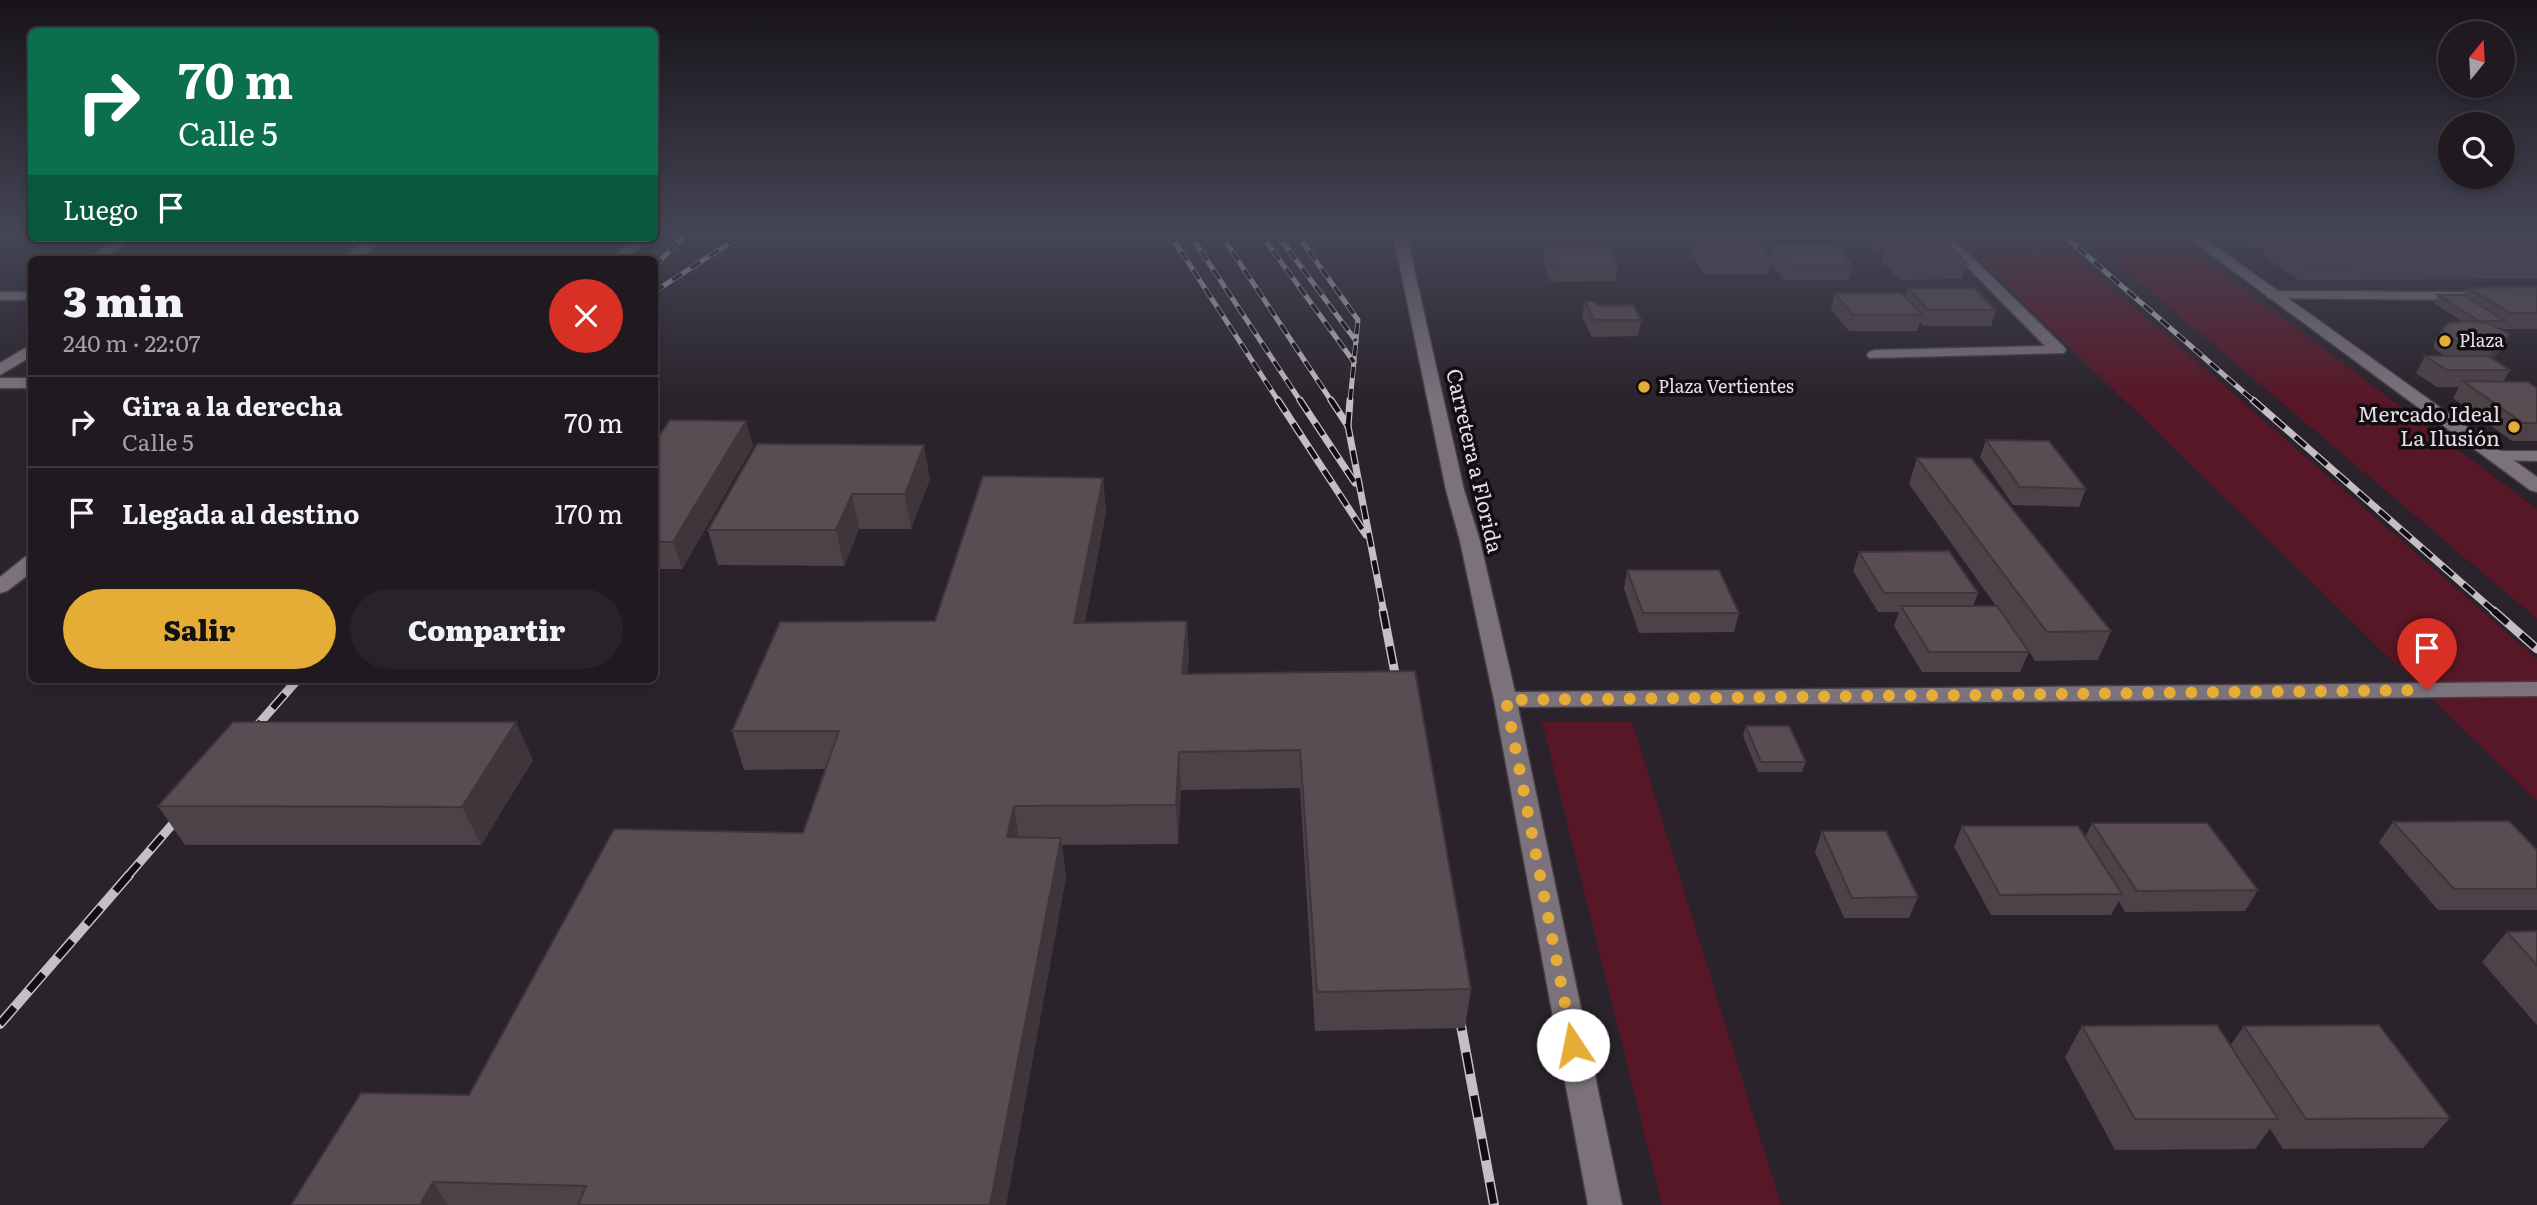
<!DOCTYPE html>
<html lang="es">
<head>
<meta charset="utf-8">
<style>
  :root { --surface:#201a20; --page:#282329; --text:#f1f3f6; --muted:#a2a1a5; --line:#3d383e; --accent:#e6ad36 }
  body { margin:0; font-family:Literata,serif; background:var(--page); color:var(--text); height:100vh; display:flex; flex-direction:column; font-size:26px; white-space:nowrap }
  * { box-sizing:border-box; margin:0 }
  p { font-size:23px; color:var(--muted) }
  .icon { flex:none; width:38px; height:38px; fill:none; stroke:currentColor; stroke-width:2; stroke-linecap:round; stroke-linejoin:round }
  .map { position:relative; flex:1; overflow:hidden }
  .side { position:absolute; left:28px; top:256px; width:630px; height:427px; display:flex; flex-direction:column; background:var(--surface); border-radius:10px; box-shadow:0 4px 10px #0003,0 0 0 2px var(--line) }
  .side>* { flex:none }
  .hud { position:absolute; left:28px; top:28px; width:630px; height:214px; border-radius:10px; box-shadow:0 4px 10px #0003,0 0 0 2px var(--line); background:#0b6e4f; color:#fff; overflow:hidden }
  .needle { width:46px; rotate:18deg }
  .controls { position:absolute; left:2438px; top:21px; display:grid; gap:14px }
  .controls a { display:grid; place-items:center; width:77px; height:77px; border-radius:50%; background:var(--surface); box-shadow:0 4px 10px #0003,0 0 0 2px var(--line); font-size:35px }
  .pin { position:absolute; display:grid; place-items:center; width:60px; height:60px; color:#fff; margin:-72px -30px; border-radius:50% 50% 50% 0; rotate:-45deg; box-shadow:0 0 7px #0007 }
  .pin .icon { rotate:45deg }
  .me { position:absolute; width:77px; margin:-38px; rotate:349deg; stroke-linejoin:round; filter:drop-shadow(0 0 5px #0008) }
  .turn { display:flex; align-items:center; gap:24px; height:147px; padding:0 35px; font-size:32px }
  .turn .icon { width:91px; height:91px; stroke-width:2.5 }
  .turn b { display:block; font-size:49px; line-height:60px }
  .then { display:flex; align-items:center; height:66px; padding:0 35px; background:#0003; gap:14px; font-size:26px }
  .round { display:grid; place-items:center; flex:none; width:74px; height:74px; border-radius:37px; background:var(--page) }
  .overview { display:flex; align-items:center; justify-content:space-between; height:119px; padding:0 35px }
  h1 { font-size:42px; font-weight:800; line-height:52px }
  .button { display:flex; gap:14px; margin-top:auto; padding:14px 35px }
  .button a { flex:1; height:80px; border-radius:42px; background:var(--accent); color:#111; font-size:28px; font-weight:800; line-height:80px; text-align:center }
  .button a+a { background:var(--page); color:var(--text) }
  ul { padding:0; list-style:none }
  li { display:flex; align-items:center; gap:21px; height:91px; padding:0 35px; border-top:2px solid var(--line) }
  li div { flex:1 }
  li b { display:block; font-size:26px }
  li em { font-style:normal }
  .map>svg:first-child { display:block }
  .green { fill:#581726 }
  .lines { fill:none; stroke-linecap:round; stroke-linejoin:round }
  .pedestrian-casing { stroke:#453f45; stroke-width:3 }
  .minor-casing { stroke:#453f45; stroke-width:3 }
  .secondary-casing { stroke:#453f45; stroke-width:3 }
  .pedestrian { fill:#7b727c; fill-rule:evenodd }
  .minor { fill:#7b727c; fill-rule:evenodd }
  .secondary { fill:#7b727c; fill-rule:evenodd }
  .rail-far3-casing { stroke:#c5bfc5; stroke-width:5 }
  .rail-far2-casing { stroke:#c5bfc5; stroke-width:7 }
  .rail-far1-casing { stroke:#c5bfc5; stroke-width:9 }
  .rail-casing { stroke:#c5bfc5; stroke-width:10 }
  .rail-far3 { stroke:#110d11; stroke-width:3.5; stroke-dasharray:11; stroke-linecap:butt }
  .rail-far2 { stroke:#110d11; stroke-width:4.5; stroke-dasharray:14; stroke-linecap:butt }
  .rail-far1 { stroke:#110d11; stroke-width:6; stroke-dasharray:18; stroke-linecap:butt }
  .rail { stroke:#110d11; stroke-width:7; stroke-dasharray:22; stroke-linecap:butt }
  .wall { fill:#4d4247 }
  .shaded-wall { fill:#3e363a }
  .building { fill:#594d53; stroke:#3e363a; stroke-width:2 }
  .route { stroke:#e6ad36; stroke-width:12; stroke-dasharray:0 21.6 }
  .poi-dot { fill:#e6ad36; stroke:#110d11; stroke-width:2.5 }
  .labels { text-anchor:middle; stroke-width:7; stroke-linejoin:round; paint-order:stroke }
  .far-poi-label { font-size:18px; fill:#e4dfe4; stroke:#110d11; text-anchor:start }
  .poi-label { font-size:21px; fill:#e4dfe4; stroke:#110d11; text-anchor:end }
  .street-label { font-size:21px; fill:#e4dfe4; stroke:#110d11 }
</style>
</head>
<body>
<div class="map">
<svg width="2537" height="1205" viewBox="0 0 2537 1205">
  <rect width="100%" height="100%" fill="#2a232b"/>
  <g class="green">
    <polygon points="1952,233 2049,233 2537,659 2537,801"/>
    <polygon points="2082,233 2169,233 2537,509 2537,619"/>
    <polygon points="1542,721 1632,722 1781,1205 1662,1205"/>
  </g>
  <g class="lines">
    <defs>
      <polygon id="pedestrian" points="2496,451 2537,451 2537,461 2490,460 2487,456"/>
      <g id="minor">
        <polygon points="1934,233 1947,233 2064,347 2066,350 2064,353 1869,358 1867,355 1869,352 1875,350 2045,346"/>
        <polygon points="118,238 135,238 103,259 86,259"/>
        <polygon points="368,238 384,238 359,259 343,259"/>
        <polygon points="632,238 647,238 628,259 613,259"/>
        <polygon points="2273,291 2467,292 2474,296 2467,300 2268,298 2266,295 2268,292"/>
        <rect x="0" y="292" width="32" height="8"/>
        <polygon points="32,344 32,356 0,375 0,363"/>
        <rect x="0" y="378" width="32" height="10"/>
        <polygon points="32,555 32,572 7,591 0,593 0,577 25,557"/>
      </g>
      <g id="secondary">
        <polygon points="1393,233 1406,233 1464,490 1480,541 1515,692 2537,682 2537,696 1518,707 1622,1205 1588,1205 1494,700 1460,541 1446,490"/>
        <polygon points="2182,233 2197,233 2537,477 2537,492 2530,490"/>
      </g>
    </defs>
    <use href="#pedestrian" class="pedestrian-casing"/>
    <use href="#minor" class="minor-casing"/>
    <use href="#secondary" class="secondary-casing"/>
    <use href="#pedestrian" class="pedestrian"/>
    <use href="#minor" class="minor"/>
    <use href="#secondary" class="secondary"/>
    <defs>
      <g id="rail-far3">
        <polyline points="1169,233 1279,402"/>
        <polyline points="1189,233 1301,402"/>
        <polyline points="1220,233 1332,402"/>
        <polyline points="1260,233 1354,362"/>
        <polyline points="1276,233 1356,341"/>
        <polyline points="1296,233 1358,320 1350,402"/>
        <polyline points="2061,233 2255,402"/>
        <polyline points="654,267 687,233"/>
        <polyline points="654,292 745,233"/>
      </g>
      <g id="rail-far2">
        <polyline points="1278,400 1366,535"/>
        <polyline points="1300,400 1355,483"/>
        <polyline points="1331,400 1348,426 1384,613"/>
        <polyline points="2253,400 2496,613"/>
        <polyline points="1348,426 1350,400"/>
      </g>
      <g id="rail-far1">
        <polyline points="1383,611 1398,689"/>
        <polyline points="2494,611 2537,649"/>
        <polyline points="249,735 298,679"/>
        <polyline points="127,877 183,812"/>
      </g>
      <g id="rail">
        <polyline points="1458,1009 1494,1205"/>
        <polyline points="0,1024 129,875"/>
      </g>
    </defs>
    <use href="#rail-far3" class="rail-far3-casing"/>
    <use href="#rail-far2" class="rail-far2-casing"/>
    <use href="#rail-far1" class="rail-far1-casing"/>
    <use href="#rail" class="rail-casing"/>
    <use href="#rail-far3" class="rail-far3"/>
    <use href="#rail-far2" class="rail-far2"/>
    <use href="#rail-far1" class="rail-far1"/>
    <use href="#rail" class="rail"/>
  </g>
  <g class="wall">
    <polygon points="1857,233 1937,233 1939,235 1937,244 1967,264 1962,279 1899,280 1881,260 1884,250 1874,250"/>
    <polygon points="2231,233 2537,233 2537,279 2299,280 2262,254 2265,247 2251,247"/>
    <polygon points="1695,240 1770,257 1773,245 1852,265 1848,280 1784,280 1771,262 1768,274 1704,274 1692,255"/>
    <polygon points="1545,246 1618,266 1615,281 1551,282 1543,262"/>
    <polygon points="2537,287 2537,329 2501,329 2510,334 2501,351 2492,359 2510,370 2503,382 2537,388 2537,441 2512,441 2453,398 2459,387 2437,387 2416,373 2425,356 2444,356 2434,348 2434,343 2444,327 2463,322 2434,303 2438,295 2464,295 2468,288"/>
    <polygon points="1908,288 1996,310 1991,326 1923,326 1920,322 1917,331 1849,331 1831,309 1835,293 1906,297"/>
    <polygon points="1585,301 1641,320 1638,336 1592,337 1582,317"/>
    <polygon points="746,421 753,446 682,569 654,569 654,443"/>
    <polygon points="1986,440 2086,489 2079,507 2013,505 1980,457"/>
    <polygon points="757,444 930,479 911,529 859,529 844,566 718,565 708,530"/>
    <polygon points="1917,458 2111,631 2098,660 2035,661 2029,652 2020,672 1922,672 1894,626 1899,612 1878,612 1853,571 1859,552 1978,593 1973,606 1996,606 1909,484"/>
    <polygon points="1103,478 1106,512 1085,622 1187,621 1189,658 1187,674 1415,671 1471,989 1465,1028 1315,1031 1300,788 1181,790 1178,844 1062,845 1066,877 1006,1205 291,1205 469,1095 803,833 826,769 744,770 732,731 935,621"/>
    <polygon points="1627,570 1739,613 1734,632 1639,633 1624,589"/>
    <polygon points="1746,726 1806,762 1802,772 1758,772 1743,736"/>
    <polygon points="533,760 481,845 185,845 158,806"/>
    <polygon points="2393,822 2537,850 2537,910 2438,910 2379,842"/>
    <polygon points="2092,823 2258,890 2245,911 2125,912 2119,901 2111,915 1991,915 1954,847 1962,826 2085,837"/>
    <polygon points="1822,831 1918,897 1909,918 1844,918 1815,852"/>
    <polygon points="2537,931 2537,1025 2482,962 2507,932"/>
    <polygon points="2082,1026 2230,1046 2244,1026 2450,1118 2423,1148 2283,1149 2270,1129 2255,1149 2115,1150 2065,1057"/>
  </g>
  <g class="shaded-wall">
    <polygon points="2510,334 2501,351 2484,367 2493,350"/>
    <polygon points="746,421 753,446 682,569 673,542"/>
    <polygon points="924,445 930,479 911,529 905,494"/>
    <polygon points="1103,478 1106,512 1078,660 1074,623"/>
    <polygon points="852,494 859,529 844,566 836,530"/>
    <polygon points="1187,621 1189,658 1184,712 1182,674"/>
    <polygon points="516,722 533,760 481,845 462,807"/>
    <polygon points="1179,752 1181,790 1178,844 1176,805"/>
    <polygon points="1014,806 1020,845 1007,837"/>
    <polygon points="1061,838 1066,877 1006,1205 990,1205"/>
    <polygon points="433,1182 448,1205 420,1205"/>
  </g>
  <g class="building">
    <polygon points="1875,233 1937,233 1939,235 1878,235"/>
    <polygon points="2335,233 2537,233 2537,257 2374,257"/>
    <polygon points="2269,239 2331,239 2370,264 2307,265"/>
    <polygon points="1695,240 1757,240 1771,259 1707,259"/>
    <polygon points="1948,244 1967,264 1903,264 1885,245"/>
    <polygon points="1773,245 1836,245 1852,265 1788,265"/>
    <polygon points="1545,246 1607,246 1618,266 1553,266"/>
    <polygon points="2537,287 2537,313 2510,313 2468,288"/>
    <polygon points="1908,288 1974,288 1996,310 1928,310"/>
    <polygon points="1835,293 1902,293 1922,315 1853,315"/>
    <polygon points="2438,295 2464,295 2505,321 2479,321"/>
    <polygon points="1585,301 1592,301 1600,306 1633,305 1641,320 1594,320"/>
    <polygon points="2472,321 2488,323 2510,334 2493,350 2473,349 2459,343 2443,331 2444,327 2449,323"/>
    <polygon points="2425,356 2488,356 2510,370 2447,370"/>
    <polygon points="2463,381 2528,382 2537,388 2537,423 2523,423"/>
    <polygon points="670,420 746,421 673,542 654,542 654,443"/>
    <polygon points="1986,440 2049,441 2086,489 2020,487"/>
    <polygon points="757,444 924,445 905,494 852,494 836,530 708,530"/>
    <polygon points="1917,458 1971,458 2111,631 2047,632"/>
    <polygon points="983,476 1103,478 1074,623 1187,621 1182,674 1415,671 1471,989 1317,992 1300,750 1179,752 1176,805 1014,806 1007,837 1061,838 990,1205 578,1205 586,1186 433,1182 420,1205 291,1205 361,1093 469,1095 614,829 803,833 839,731 732,731 780,622 935,621"/>
    <polygon points="1949,551 1978,593 1884,593 1859,552"/>
    <polygon points="1627,570 1719,570 1739,613 1643,613"/>
    <polygon points="1901,606 1997,606 2029,652 1929,652"/>
    <polygon points="233,722 516,722 462,807 158,806"/>
    <polygon points="1746,726 1789,726 1806,762 1761,762"/>
    <polygon points="2509,821 2537,850 2537,889 2454,889 2393,822"/>
    <polygon points="2092,823 2207,823 2258,890 2137,891"/>
    <polygon points="1962,826 2078,826 2122,894 2000,895"/>
    <polygon points="1822,831 1886,831 1918,897 1852,898"/>
    <polygon points="2537,931 2537,965 2507,932"/>
    <polygon points="2217,1025 2278,1119 2135,1119 2082,1026"/>
    <polygon points="2379,1025 2450,1118 2306,1119 2244,1026"/>
  </g>
  <linearGradient id="sky" x2="0" y2="1"><stop stop-color="#171318"/><stop offset="0.58" stop-color="#444555"/><stop offset="1" stop-color="#444555" stop-opacity="0"/></linearGradient>
  <rect width="2537" height="401" fill="url(#sky)"/>
  <g class="lines">
    <polyline class="route" points="1573,1045 1506,700 2427,690"/>
  </g>
  <g class="poi-dot">
    <circle cx="2445" cy="341" r="7"/>
    <circle cx="1644" cy="387" r="7"/>
    <circle cx="2514" cy="427" r="7"/>
  </g>
  <g class="labels">
    <g class="far-poi-label">
      <text x="2459" y="347">Plaza</text>
      <text x="1658" y="393">Plaza Vertientes</text>
    </g>
    <g class="poi-label">
      <text x="2500" y="422">Mercado Ideal<tspan x="2500" dy="24">La Ilusión</tspan></text>
    </g>
    <g class="street-label">
      <text transform="translate(1474 461) rotate(77)" y="7">Carretera a Florida</text>
    </g>
  </g>
</svg>
<div class="controls">
<a><svg class="needle" viewBox="-14 -14 28 28"><path d="M0-13l5 13h-10z" fill="#e53935"/><path d="M0 13l5-13h-10z" fill="#a2a1a5"/></svg></a>
<a><svg class="icon" aria-label="search" viewBox="0 0 24 24"><circle cx="10" cy="10" r="6"/><path d="M15 15l6 6"/></svg></a>
</div>
<div class="pin" style="left:2427px;top:690px;background:#d93025"><svg class="icon" aria-label="arrive" viewBox="0 0 24 24"><path d="M6 21V4h12l-3 4 3 4H6"/></svg></div>
<svg class="me" style="left:1573px;top:1045px" viewBox="-20 -20 40 40"><circle r="19" fill="#fff"/><path d="M0-13L10 11 0 6-10 11z" fill="#e6ad36"/></svg>
<div class="hud">
<div class="turn"><svg class="icon" aria-label="right" viewBox="0 0 24 24"><path d="M7 20v-9h11M14 6l5 5-5 5"/></svg><div><b>70 m</b>Calle 5</div></div>
<div class="then">Luego<svg class="icon" aria-label="arrive" viewBox="0 0 24 24"><path d="M6 21V4h12l-3 4 3 4H6"/></svg></div>
</div>
<section class="side">
<div class="overview"><div><h1>3 min</h1><p>240 m · 22:07</p></div><a class="round" style="background:#d93025;color:#fff"><svg class="icon" aria-label="close" viewBox="0 0 24 24"><path d="M6 6l12 12M18 6L6 18"/></svg></a></div>
<ul>
<li><svg class="icon" aria-label="right" viewBox="0 0 24 24"><path d="M7 20v-9h11M14 6l5 5-5 5"/></svg><div><b>Gira a la derecha</b><p>Calle 5</p></div><em>70 m</em></li>
<li><svg class="icon" aria-label="arrive" viewBox="0 0 24 24"><path d="M6 21V4h12l-3 4 3 4H6"/></svg><div><b>Llegada al destino</b></div><em>170 m</em></li>
</ul>
<div class="button"><a>Salir</a><a>Compartir</a></div>
</section>
</div>
</body>
</html>
